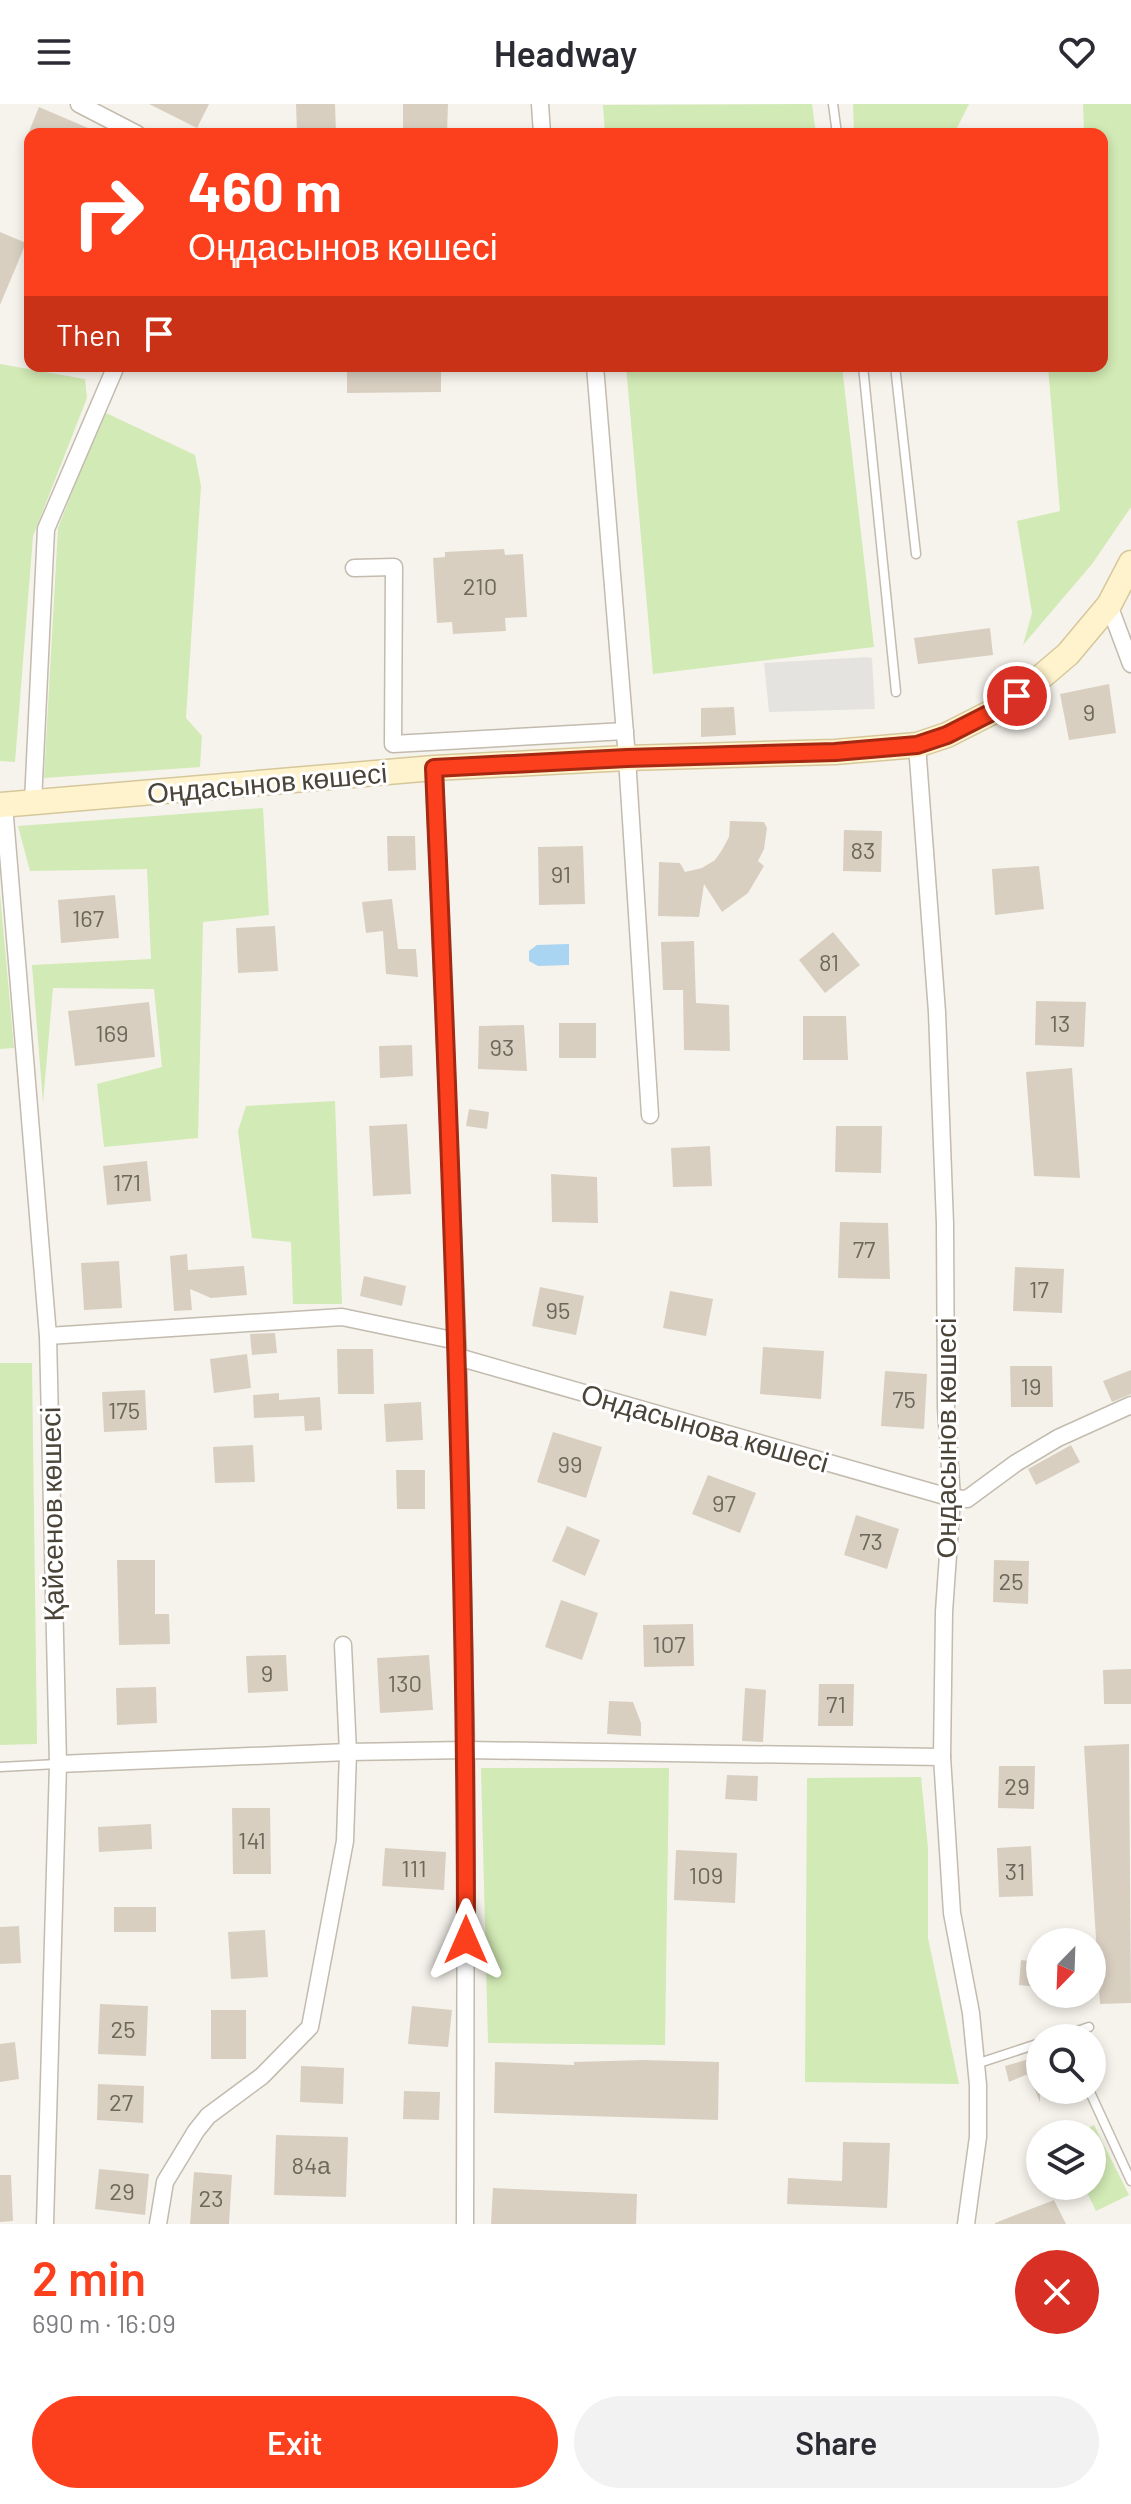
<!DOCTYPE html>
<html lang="en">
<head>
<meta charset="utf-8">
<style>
  :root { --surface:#fff; --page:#f2f2f3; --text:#2b2b33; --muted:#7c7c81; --accent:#fc3f1d }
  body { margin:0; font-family:Barlow,sans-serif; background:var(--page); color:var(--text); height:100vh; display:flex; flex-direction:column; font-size:30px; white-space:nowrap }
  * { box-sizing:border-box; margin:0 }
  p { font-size:26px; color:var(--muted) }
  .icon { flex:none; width:44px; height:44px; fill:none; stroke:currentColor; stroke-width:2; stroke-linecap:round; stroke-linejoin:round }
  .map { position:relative; height:2120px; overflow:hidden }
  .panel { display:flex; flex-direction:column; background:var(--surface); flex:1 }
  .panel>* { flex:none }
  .hud { position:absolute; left:24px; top:24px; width:1084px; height:244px; border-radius:16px; box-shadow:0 4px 12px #0003; background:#fc3f1d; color:#fff; overflow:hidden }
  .needle { width:52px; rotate:203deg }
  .fabs { position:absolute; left:1026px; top:1824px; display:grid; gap:16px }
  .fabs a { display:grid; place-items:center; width:80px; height:80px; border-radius:50%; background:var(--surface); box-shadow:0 4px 12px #0003; font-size:40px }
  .pin { position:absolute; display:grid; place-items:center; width:68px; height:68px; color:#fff; margin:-34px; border:4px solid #fff; border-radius:50%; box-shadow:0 2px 8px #0007 }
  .me { position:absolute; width:88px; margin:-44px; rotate:0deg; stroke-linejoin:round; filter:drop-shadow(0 0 6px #0008) }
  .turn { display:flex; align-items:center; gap:28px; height:168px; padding:0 32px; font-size:36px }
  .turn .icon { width:104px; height:104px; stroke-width:2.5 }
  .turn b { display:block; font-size:56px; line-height:68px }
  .then { display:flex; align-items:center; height:76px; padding:0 32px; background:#0003; gap:16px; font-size:30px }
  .round { display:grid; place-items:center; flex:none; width:84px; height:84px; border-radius:42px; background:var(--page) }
  .overview { display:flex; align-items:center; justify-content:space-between; height:136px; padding:0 32px }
  h1 { font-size:48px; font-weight:600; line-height:60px; color:var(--accent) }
  .cta { display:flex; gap:16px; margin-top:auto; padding:16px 32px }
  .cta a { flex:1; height:92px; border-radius:48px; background:var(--accent); color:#fff; font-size:32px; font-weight:600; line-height:92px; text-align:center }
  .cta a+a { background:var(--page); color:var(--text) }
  header { display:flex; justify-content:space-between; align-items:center; height:104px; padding:0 32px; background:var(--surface); font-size:36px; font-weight:600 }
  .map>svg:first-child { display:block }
  .green { fill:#d2eab5 }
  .parking { fill:#e5e3e0 }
  .water { fill:#a9d4f2 }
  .building { fill:#d8cfc1 }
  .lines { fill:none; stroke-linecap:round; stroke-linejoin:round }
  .lane-casing { stroke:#c2bbae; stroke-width:11 }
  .street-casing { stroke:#c2bbae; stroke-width:19 }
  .secondary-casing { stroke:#d6c79b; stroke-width:27 }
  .lane { stroke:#fff; stroke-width:8 }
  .street { stroke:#fff; stroke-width:16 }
  .secondary { stroke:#fff3cd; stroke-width:24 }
  .route-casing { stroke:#a42913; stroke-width:20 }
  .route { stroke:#fc3f1d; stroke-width:14 }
  .labels { text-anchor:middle; stroke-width:6; stroke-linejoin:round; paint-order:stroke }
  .number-label { font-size:24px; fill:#6e675b }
  .street-label { font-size:28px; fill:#4b4439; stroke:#fff }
</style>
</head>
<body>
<header><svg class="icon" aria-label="menu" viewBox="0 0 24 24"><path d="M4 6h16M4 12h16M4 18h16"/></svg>Headway<svg class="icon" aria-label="heart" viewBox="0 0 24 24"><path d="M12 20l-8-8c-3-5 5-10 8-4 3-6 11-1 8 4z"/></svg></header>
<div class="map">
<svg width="1131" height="2120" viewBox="0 0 1131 2120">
  <rect width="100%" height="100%" fill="#f6f3ec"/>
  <g class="green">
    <polygon points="812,0 816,30 605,30 603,1"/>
    <polygon points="853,0 969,0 954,30 854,30"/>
    <polygon points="1083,0 1131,0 1131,403 1092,460 1023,541 1032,509 1017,417 1060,407 1048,262 1102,262 1102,30 1084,30"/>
    <polygon points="0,260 85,275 87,294 33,432 15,658 0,657"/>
    <polygon points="626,262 842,262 874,543 653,570"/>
    <polygon points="104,308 195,351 201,382 186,614 202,632 200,663 44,674 58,424"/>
    <polygon points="263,704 269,811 203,818 198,1034 104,1043 97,980 162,963 154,885 53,884 43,999 32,861 151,855 147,765 30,767 18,722"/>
    <polygon points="0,789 14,944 0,945"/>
    <polygon points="335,997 342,1200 293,1200 291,1138 252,1134 238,1027 246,1002"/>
    <polygon points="0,1259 32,1259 37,1640 0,1641"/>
    <polygon points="481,1664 669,1664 665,1941 488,1939"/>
    <polygon points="921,1673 928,1744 928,1834 959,1980 805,1978 807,1674"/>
    <polygon points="1094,2021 1129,2091 1096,2107 1084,2082 1092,2082 1092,2030 1076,2030"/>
  </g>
  <polygon class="parking" points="867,553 872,554 875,605 769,608 764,559"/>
  <polygon class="water" points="569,840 569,861 538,862 529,857 529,847 537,841"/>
  <g class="building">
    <polygon points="149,0 209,0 197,24"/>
    <polygon points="296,0 335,0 336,30 297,30"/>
    <polygon points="403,0 448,0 447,30 403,30"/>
    <polygon points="39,3 102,30 28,30"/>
    <polygon points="0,128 26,139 0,201"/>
    <polygon points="347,262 441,262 441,288 347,289"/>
    <polygon points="504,445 505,451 523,450 527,513 505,514 506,527 453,530 452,518 437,519 433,454 445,453 445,448"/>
    <polygon points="990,524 993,551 918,560 914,534"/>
    <polygon points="1109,580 1116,629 1069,636 1060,590"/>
    <polygon points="734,603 736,631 701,633 701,604"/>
    <polygon points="730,717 764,718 767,724 764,745 758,757 764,762 748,789 722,808 704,780 699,813 658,812 659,758 680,759 685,768 702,764 715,756 722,746 729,733"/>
    <polygon points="844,726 882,727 881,768 843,767"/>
    <polygon points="387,732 415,732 416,766 388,767"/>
    <polygon points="583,742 585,800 539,801 538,743"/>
    <polygon points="1039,762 1044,805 995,811 992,765"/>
    <polygon points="115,791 119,834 61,839 58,796"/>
    <polygon points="392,795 398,845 416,845 418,873 386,870 383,827 366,829 362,798"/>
    <polygon points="275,822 278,867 238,869 236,824"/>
    <polygon points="833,828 860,861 825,889 799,856"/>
    <polygon points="694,837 696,899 729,901 730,947 684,946 683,886 663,886 661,838"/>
    <polygon points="1036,897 1086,898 1084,943 1035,941"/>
    <polygon points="149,898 155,953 75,962 68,907"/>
    <polygon points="803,912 846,912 848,956 803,956"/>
    <rect x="559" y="919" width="37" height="35"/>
    <polygon points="524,921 527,967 478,965 479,922"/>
    <polygon points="412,941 413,972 380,974 379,942"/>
    <polygon points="1072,964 1080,1074 1034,1072 1026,968"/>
    <polygon points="469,1005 489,1008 487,1025 466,1022"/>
    <polygon points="407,1020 411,1090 373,1092 369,1022"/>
    <polygon points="836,1022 882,1022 881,1069 835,1068"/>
    <polygon points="710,1042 712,1082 673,1083 671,1044"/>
    <polygon points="147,1057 151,1097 107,1101 103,1062"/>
    <polygon points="551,1070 597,1073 598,1119 552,1118"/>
    <polygon points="840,1118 888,1119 890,1175 838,1174"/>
    <polygon points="187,1150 188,1166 244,1162 247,1191 211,1194 190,1185 192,1206 174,1207 170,1152"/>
    <polygon points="119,1157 122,1204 84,1206 81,1159"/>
    <polygon points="1015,1163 1064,1165 1062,1209 1013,1207"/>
    <polygon points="364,1172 406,1182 402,1202 360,1192"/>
    <polygon points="540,1183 584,1192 576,1231 532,1222"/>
    <polygon points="670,1187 713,1195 706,1232 663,1224"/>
    <polygon points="275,1229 277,1249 252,1251 250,1230"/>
    <polygon points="763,1243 824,1247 821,1295 760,1290"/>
    <polygon points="337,1245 373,1245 374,1290 338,1290"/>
    <polygon points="247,1250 251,1284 214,1289 210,1255"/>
    <polygon points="1010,1262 1052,1262 1053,1303 1011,1303"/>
    <polygon points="1131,1266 1131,1290 1112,1298 1103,1277"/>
    <polygon points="885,1267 927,1270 924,1325 881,1322"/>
    <polygon points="145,1286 147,1326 104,1328 102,1288"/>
    <polygon points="279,1289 279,1296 320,1293 322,1326 305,1327 304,1312 254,1314 253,1291"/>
    <polygon points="421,1298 423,1336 386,1338 384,1300"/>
    <polygon points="553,1328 602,1343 586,1394 537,1378"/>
    <polygon points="253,1341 255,1378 215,1379 213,1343"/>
    <polygon points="1071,1341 1080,1358 1036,1381 1028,1365"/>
    <polygon points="396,1366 425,1366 425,1405 397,1405"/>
    <polygon points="708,1371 756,1389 740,1429 692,1410"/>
    <polygon points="856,1411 899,1425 887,1465 844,1451"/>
    <polygon points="567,1422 600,1436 585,1472 552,1457"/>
    <polygon points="117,1456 155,1456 155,1510 169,1510 170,1540 119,1541"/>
    <polygon points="994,1456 1029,1457 1028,1500 993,1498"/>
    <polygon points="561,1496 598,1509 582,1556 545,1543"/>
    <polygon points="693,1520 694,1562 644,1563 643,1521"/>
    <polygon points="286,1551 288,1587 248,1589 246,1552"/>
    <polygon points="429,1551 433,1606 380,1609 377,1554"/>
    <polygon points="1131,1565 1131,1600 1104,1600 1103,1566"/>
    <polygon points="819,1580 854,1580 853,1622 818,1622"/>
    <polygon points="156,1583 157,1619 117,1621 116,1584"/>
    <polygon points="745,1584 766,1586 763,1638 742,1637"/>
    <polygon points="609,1597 633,1598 641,1619 641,1632 607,1630"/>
    <polygon points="1129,1640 1131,1899 1100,1900 1084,1642"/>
    <polygon points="999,1662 1035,1662 1034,1705 998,1704"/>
    <polygon points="727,1671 758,1672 757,1697 725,1695"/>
    <polygon points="232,1704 270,1704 271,1770 233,1770"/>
    <polygon points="151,1720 152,1745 99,1748 98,1723"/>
    <polygon points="1031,1742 1033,1792 999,1793 997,1744"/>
    <polygon points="385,1744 446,1748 444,1786 382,1782"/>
    <polygon points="676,1746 737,1749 735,1799 674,1796"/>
    <rect x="114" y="1803" width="42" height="25"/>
    <polygon points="19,1822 21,1859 0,1860 0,1823"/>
    <polygon points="265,1826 268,1873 231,1875 228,1828"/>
    <polygon points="1021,1856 1040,1858 1040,1883 1019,1881"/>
    <polygon points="100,1900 148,1902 146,1952 98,1950"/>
    <polygon points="412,1902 452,1906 448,1943 408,1940"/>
    <rect x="211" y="1906" width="35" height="49"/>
    <polygon points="15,1938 19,1975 0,1978 0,1940"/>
    <polygon points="1040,1952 1040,1998 1028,1970 1009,1978 1005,1962"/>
    <polygon points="643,1956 719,1958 718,2016 494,2009 495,1958 574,1961 574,1958"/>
    <polygon points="301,1962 344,1964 343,2000 300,1998"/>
    <polygon points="98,1980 144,1982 143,2019 97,2016"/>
    <polygon points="404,1987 440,1988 439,2016 403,2015"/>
    <polygon points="276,2031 348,2033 346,2093 274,2091"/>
    <polygon points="843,2038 890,2039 887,2104 787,2100 788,2074 842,2077"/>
    <polygon points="99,2065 149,2070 145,2111 95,2105"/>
    <polygon points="194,2068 232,2071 229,2120 190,2120"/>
    <polygon points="0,2071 11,2071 13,2117 0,2118"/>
    <polygon points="493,2084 637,2090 636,2120 491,2120"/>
    <polygon points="1054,2096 1066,2120 995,2120 995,2119"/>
  </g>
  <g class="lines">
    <defs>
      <g id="lane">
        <polyline points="833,0 837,30"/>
        <polyline points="863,262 896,588"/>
        <polyline points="895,262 916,450"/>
        <polyline points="0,1663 57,1660"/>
        <polyline points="1057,1934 1089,1923"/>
        <polyline points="976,1960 1040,1939"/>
        <polyline points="1089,1986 1131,2077"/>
      </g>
      <g id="street">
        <polyline points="79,0 137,30"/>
        <polyline points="540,0 542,30"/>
        <polyline points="595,262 627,654 650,1011"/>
        <polyline points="354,464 394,463 393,640 625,627"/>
        <polyline points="1109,501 1131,560"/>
        <polyline points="917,641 937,908 945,1120 946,1304 952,1394 944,1508 942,1653 952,1809 971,1909 978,1981 978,2033 966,2120"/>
        <polyline points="434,664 458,1253 466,1646 465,2120"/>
        <polyline points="33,698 46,425 116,262"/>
        <polyline points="4,701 48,1232 58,1660 45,2120"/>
        <polyline points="48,1232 342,1213 457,1237"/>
        <polyline points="458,1253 952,1394 967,1395 1016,1359 1058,1334 1131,1301"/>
        <polyline points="58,1660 348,1648 466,1646 942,1653"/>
        <polyline points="158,2120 165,2078 196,2027 208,2012 262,1972 310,1923 345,1737 348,1648 343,1541"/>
      </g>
      <polyline id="secondary" points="0,701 434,664 627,654 835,648 917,641 947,631 1000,604 1034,579 1068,550 1109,501 1131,459"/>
    </defs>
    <use href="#lane" class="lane-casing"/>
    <use href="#street" class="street-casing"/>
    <use href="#secondary" class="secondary-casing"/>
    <use href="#lane" class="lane"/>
    <use href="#street" class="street"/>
    <use href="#secondary" class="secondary"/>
  </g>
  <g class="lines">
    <defs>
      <path id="route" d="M466,1836C466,1445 451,1055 434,664L627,654L835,648L917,641L947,631L1000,604L1017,592"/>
    </defs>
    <use href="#route" class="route-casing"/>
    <use href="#route" class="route"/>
  </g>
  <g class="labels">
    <g class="number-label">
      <text x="480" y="491">210</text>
      <text x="1089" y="617">9</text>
      <text x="863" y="755">83</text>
      <text x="561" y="779">91</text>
      <text x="88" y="823">167</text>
      <text x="829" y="867">81</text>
      <text x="1060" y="928">13</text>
      <text x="112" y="938">169</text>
      <text x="502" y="952">93</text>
      <text x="127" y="1087">171</text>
      <text x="864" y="1154">77</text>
      <text x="1039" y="1194">17</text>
      <text x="558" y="1215">95</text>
      <text x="1031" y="1291">19</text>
      <text x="904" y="1304">75</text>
      <text x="124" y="1315">175</text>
      <text x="570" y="1369">99</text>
      <text x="724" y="1408">97</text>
      <text x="871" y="1446">73</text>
      <text x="1011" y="1486">25</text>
      <text x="669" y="1549">107</text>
      <text x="267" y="1578">9</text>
      <text x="405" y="1588">130</text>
      <text x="836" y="1609">71</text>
      <text x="1017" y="1691">29</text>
      <text x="252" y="1745">141</text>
      <text x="414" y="1773">111</text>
      <text x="1015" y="1776">31</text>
      <text x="706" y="1780">109</text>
      <text x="123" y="1934">25</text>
      <text x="121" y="2007">27</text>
      <text x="311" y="2070">84а</text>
      <text x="122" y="2096">29</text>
      <text x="211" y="2103">23</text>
    </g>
    <g class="street-label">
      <text transform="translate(267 679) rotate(-5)" y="10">Оңдасынов көшесі</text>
      <text transform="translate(705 1324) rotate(16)" y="10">Ондасынова көшесі</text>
      <text transform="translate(946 1334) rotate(-90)" y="10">Ондасынов көшесі</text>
      <text transform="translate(52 1410) rotate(-91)" y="10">Қайсенов көшесі</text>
    </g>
  </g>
</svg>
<div class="fabs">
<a><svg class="needle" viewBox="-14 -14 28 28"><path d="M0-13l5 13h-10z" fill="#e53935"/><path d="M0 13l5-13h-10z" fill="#7c7c81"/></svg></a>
<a><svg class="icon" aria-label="search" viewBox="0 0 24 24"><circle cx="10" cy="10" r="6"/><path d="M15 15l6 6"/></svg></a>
<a><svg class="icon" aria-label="layers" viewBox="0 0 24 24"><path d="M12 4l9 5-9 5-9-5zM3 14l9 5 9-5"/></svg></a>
</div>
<div class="pin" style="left:1017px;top:592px;background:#d93025"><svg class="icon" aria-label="arrive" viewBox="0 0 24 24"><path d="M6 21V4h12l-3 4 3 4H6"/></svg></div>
<svg class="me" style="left:466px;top:1836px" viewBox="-20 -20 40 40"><path d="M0-17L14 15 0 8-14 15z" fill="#fc3f1d" stroke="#fff" stroke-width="4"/></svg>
<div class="hud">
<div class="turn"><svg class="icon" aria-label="right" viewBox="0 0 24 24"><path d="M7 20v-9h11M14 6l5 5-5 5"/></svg><div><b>460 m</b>Оңдасынов көшесі</div></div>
<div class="then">Then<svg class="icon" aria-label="arrive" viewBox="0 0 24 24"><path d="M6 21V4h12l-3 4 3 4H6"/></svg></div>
</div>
</div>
<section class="panel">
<div class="overview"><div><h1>2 min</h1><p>690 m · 16:09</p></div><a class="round" style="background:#d93025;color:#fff"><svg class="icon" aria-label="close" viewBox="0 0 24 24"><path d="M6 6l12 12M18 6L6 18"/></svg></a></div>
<div class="cta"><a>Exit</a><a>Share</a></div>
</section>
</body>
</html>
